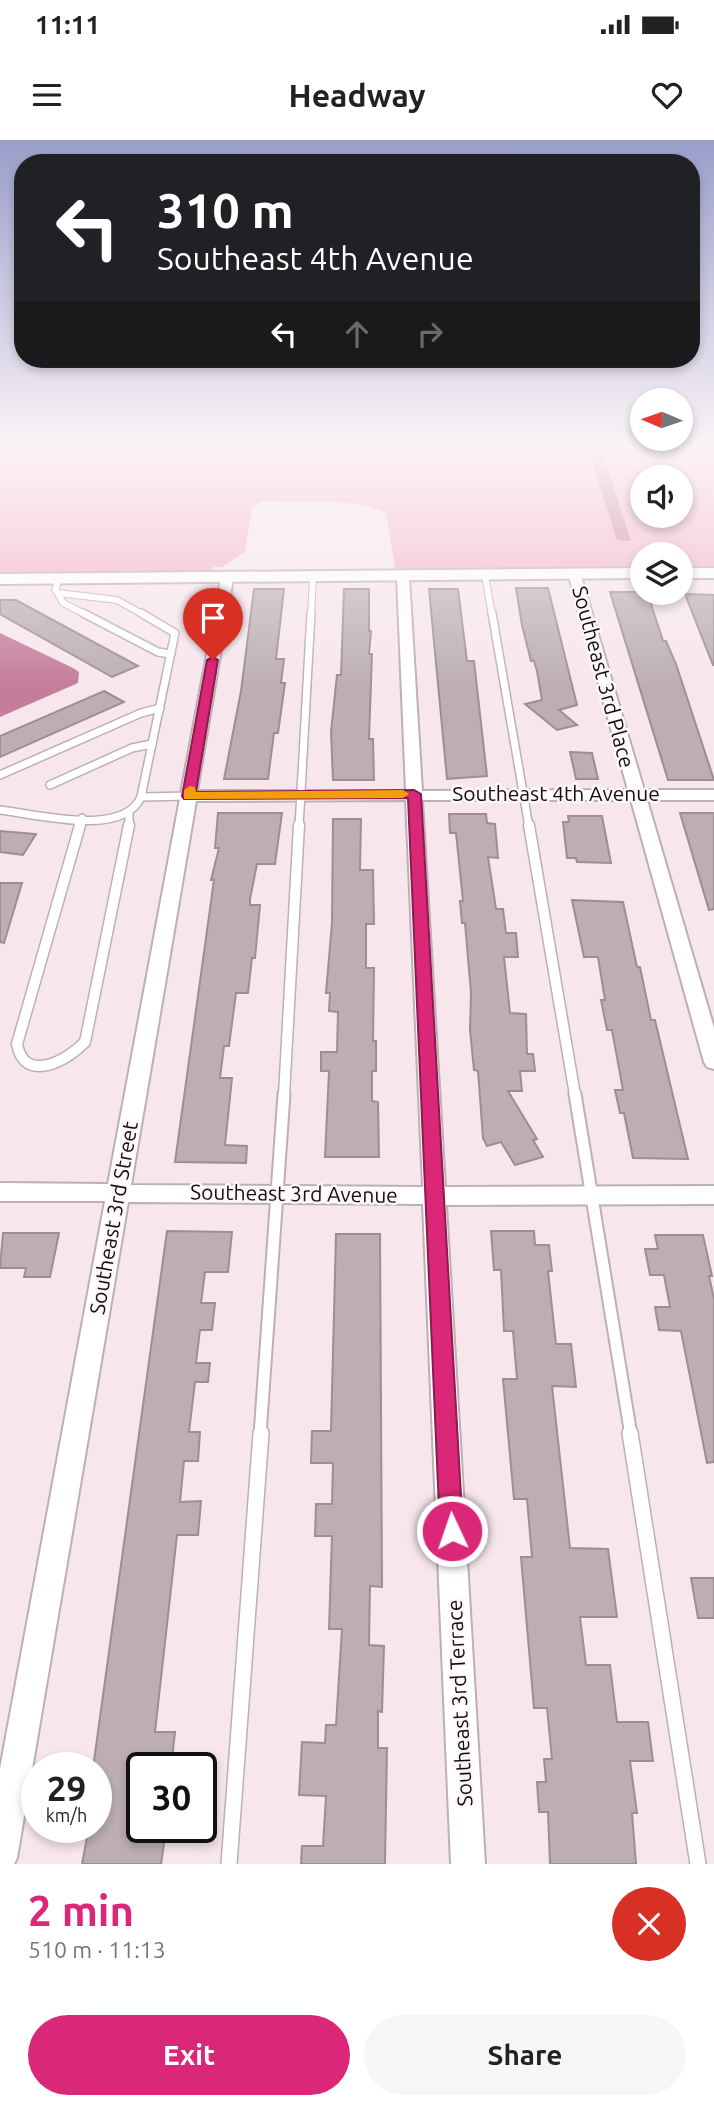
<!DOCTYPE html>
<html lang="en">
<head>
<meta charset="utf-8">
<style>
  :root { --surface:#fff; --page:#f6f6f6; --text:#222; --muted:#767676; --accent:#db2777 }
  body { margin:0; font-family:Ubuntu,sans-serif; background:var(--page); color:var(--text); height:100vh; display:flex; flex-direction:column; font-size:26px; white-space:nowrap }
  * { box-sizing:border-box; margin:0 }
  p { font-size:23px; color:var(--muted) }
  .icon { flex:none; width:38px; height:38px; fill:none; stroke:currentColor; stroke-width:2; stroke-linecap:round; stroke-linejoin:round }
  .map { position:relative; height:1724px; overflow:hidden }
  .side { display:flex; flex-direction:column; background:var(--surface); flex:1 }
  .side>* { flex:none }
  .hud { position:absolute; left:14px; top:14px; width:686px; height:214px; border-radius:28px; box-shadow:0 4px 10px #0003; background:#202124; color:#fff; overflow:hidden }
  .needle { width:46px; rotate:272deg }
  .tools { position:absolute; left:630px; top:248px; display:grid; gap:14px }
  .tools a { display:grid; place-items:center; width:63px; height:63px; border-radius:50%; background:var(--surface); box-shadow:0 4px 10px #0003; font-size:35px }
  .speed { position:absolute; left:21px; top:1612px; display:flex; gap:14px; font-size:35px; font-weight:700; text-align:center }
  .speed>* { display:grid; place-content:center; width:91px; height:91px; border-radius:50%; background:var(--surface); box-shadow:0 4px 10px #0003; line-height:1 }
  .speed small { font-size:18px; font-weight:400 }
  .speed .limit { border:4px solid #111; border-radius:10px; background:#fff; color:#111 }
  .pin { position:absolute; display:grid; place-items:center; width:60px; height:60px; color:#fff; margin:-72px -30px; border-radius:50% 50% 50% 0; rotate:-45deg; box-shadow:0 0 7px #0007 }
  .pin .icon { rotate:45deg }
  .me { position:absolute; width:77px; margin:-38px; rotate:357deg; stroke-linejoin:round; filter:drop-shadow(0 0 5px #0008) }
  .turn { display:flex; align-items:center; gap:24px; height:147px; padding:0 28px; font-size:32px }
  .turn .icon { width:91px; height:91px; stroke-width:2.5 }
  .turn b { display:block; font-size:49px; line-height:60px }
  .lanes { display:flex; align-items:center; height:66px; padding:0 28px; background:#0003; justify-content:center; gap:35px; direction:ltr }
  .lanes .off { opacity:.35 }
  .round { display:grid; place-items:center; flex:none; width:74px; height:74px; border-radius:37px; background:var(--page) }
  .head { display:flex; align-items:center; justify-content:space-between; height:119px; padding:0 28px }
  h1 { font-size:42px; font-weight:700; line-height:52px; color:var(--accent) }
  .button { display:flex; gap:14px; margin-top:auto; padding:14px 28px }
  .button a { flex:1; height:80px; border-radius:42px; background:var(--accent); color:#fff; font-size:28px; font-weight:700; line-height:80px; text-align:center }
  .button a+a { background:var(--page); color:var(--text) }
  .status { display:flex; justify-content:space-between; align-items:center; height:49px; padding:0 35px; background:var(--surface); direction:ltr }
  .status svg { height:19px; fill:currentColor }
  header { display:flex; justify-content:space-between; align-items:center; height:91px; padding:0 28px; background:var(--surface); font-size:32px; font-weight:700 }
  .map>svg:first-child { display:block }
  .green { fill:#f4b0cc; fill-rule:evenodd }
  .water { fill:#c47d9b }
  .building { fill:#bcaeb3; stroke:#9c8e93; stroke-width:2 }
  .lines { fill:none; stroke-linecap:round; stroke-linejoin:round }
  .service-far4-casing { stroke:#bdafb4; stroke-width:8 }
  .service-far3-casing { stroke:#bdafb4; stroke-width:10 }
  .service-far2-casing { stroke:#bdafb4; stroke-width:13 }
  .service-far1-casing { stroke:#bdafb4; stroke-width:15 }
  .service-casing { stroke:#bdafb4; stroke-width:18 }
  .minor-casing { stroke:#bdafb4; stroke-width:4 }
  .tertiary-casing { stroke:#bdafb4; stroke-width:4 }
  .service-far4 { stroke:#fff; stroke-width:6 }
  .service-far3 { stroke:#fff; stroke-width:7 }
  .service-far2 { stroke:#fff; stroke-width:10 }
  .service-far1 { stroke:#fff; stroke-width:11 }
  .service { stroke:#fff; stroke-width:15 }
  .minor { fill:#fff; fill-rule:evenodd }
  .tertiary { fill:#fff; fill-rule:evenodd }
  .route { fill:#db2777; stroke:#8e194d; stroke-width:2 }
  .slow { fill:#f59e0b }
  .labels { text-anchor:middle; stroke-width:5; stroke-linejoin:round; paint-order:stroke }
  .street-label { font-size:21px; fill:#130e10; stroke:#fef7fa }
</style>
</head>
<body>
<div class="status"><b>11:11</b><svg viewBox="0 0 49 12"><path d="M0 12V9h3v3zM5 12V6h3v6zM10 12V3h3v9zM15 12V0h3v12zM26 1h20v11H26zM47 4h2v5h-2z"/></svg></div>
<header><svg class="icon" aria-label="menu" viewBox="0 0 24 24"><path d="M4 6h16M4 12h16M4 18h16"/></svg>Headway<svg class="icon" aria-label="heart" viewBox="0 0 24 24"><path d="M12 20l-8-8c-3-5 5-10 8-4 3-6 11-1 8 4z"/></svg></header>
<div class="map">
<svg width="714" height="1724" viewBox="0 0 714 1724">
  <rect width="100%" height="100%" fill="#f7e7ed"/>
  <path class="green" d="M0,307H714V430H681V415H642V430L404,433L403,428H395L386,373L366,365L339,362L263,361L252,368L245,412L222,427H213L211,436L0,434ZM642,338H681V376H642Z"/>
  <g class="water">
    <polygon points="587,307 601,307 631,401 617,400"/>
    <polygon points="0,493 73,528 79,532 78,543 0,577"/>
  </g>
  <g class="building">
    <polygon points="516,448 548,448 577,565 559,570 577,585 557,590 525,564 542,560 537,531 534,521 531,521 522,485"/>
    <polygon points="254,449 284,449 276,519 284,519 281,543 285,543 278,593 274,593 268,639 224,639 241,551"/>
    <polygon points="344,449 369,449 369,491 371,491 369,514 372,514 369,599 373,599 374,640 333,640 331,592 337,535 341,535"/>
    <polygon points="429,449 458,449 467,521 474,521 487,636 447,639"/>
    <polygon points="610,452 639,452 641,458 649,458 663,501 666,501 676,524 714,640 668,640"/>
    <polygon points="685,454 714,455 714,525 713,525"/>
    <polygon points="0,460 16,460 138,526 112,537 0,474"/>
    <polygon points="104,551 124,562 0,617 0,596"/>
    <polygon points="570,612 592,613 598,639 576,639"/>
    <polygon points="218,673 282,673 275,724 257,724 250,759 250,765 260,765 255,818 252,818 248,853 236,853 229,906 224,906 220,938 232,938 225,1005 247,1006 246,1023 175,1022 214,740 211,740 219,708 215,708"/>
    <polygon points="680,673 714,673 714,769 709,770"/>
    <polygon points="449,674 486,674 487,683 495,684 498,718 488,717 496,769 503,769 506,793 516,793 518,817 504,817 510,873 526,874 527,914 533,914 535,931 520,931 522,951 508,951 537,999 533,1000 543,1017 515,1025 501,1002 487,1006 483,998 478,931 474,930 470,890 471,853 465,783 462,783 460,761 463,761 456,693 450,693"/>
    <polygon points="568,676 602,676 611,723 577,722 576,718 567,718 563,682 569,682"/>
    <polygon points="333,679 361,679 360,730 373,730 374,784 366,784 366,828 374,828 373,901 376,901 376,931 372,931 372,961 378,962 379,1017 325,1017 329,931 321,931 321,912 337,912 338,872 329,871 330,853 326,853 332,783"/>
    <polygon points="0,691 36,694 23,715 0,712"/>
    <polygon points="0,743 22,743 4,803 0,802"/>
    <polygon points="572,760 623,762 637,827 640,827 651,880 655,880 688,1019 633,1018 624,973 620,973 615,950 623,950 612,890 607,890 601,860 605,860 598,817 584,817"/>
    <polygon points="167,1091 232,1092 228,1132 205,1132 201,1163 215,1163 212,1190 200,1190 196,1223 210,1223 208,1242 195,1242 189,1292 200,1292 198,1321 184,1321 180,1362 201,1361 198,1395 177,1395 155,1592 175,1592 171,1628 142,1628 142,1689 166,1690 161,1724 82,1724 89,1687 96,1687 96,1628 93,1628"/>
    <polygon points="491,1091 534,1091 535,1105 549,1105 552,1131 548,1131 556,1204 571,1204 576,1247 552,1246 570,1408 608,1409 617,1477 580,1477 586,1525 610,1525 617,1582 648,1582 653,1621 630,1621 637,1673 632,1673 636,1724 550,1724 548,1672 539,1672 537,1642 546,1642 544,1619 552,1619 547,1568 534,1568 521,1417 532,1417 527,1359 514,1359 503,1239 517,1239 513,1191 504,1191 501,1130 494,1130"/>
    <polygon points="3,1093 59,1093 50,1137 24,1137 26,1128 0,1128"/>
    <polygon points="336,1094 380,1094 382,1447 370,1446 369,1505 384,1506 382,1572 378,1571 378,1608 387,1608 385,1724 301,1724 302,1706 323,1706 326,1656 299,1655 302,1602 325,1603 326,1585 336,1585 342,1489 329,1489 332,1396 315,1396 316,1364 332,1364 333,1323 311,1323 312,1291 331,1291"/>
    <polygon points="655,1095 703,1095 712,1136 709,1136 714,1159 714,1322 707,1323 681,1191 659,1190 655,1167 670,1167 664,1135 650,1135 645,1109 658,1109"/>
    <polygon points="691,1438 714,1438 714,1478 698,1478"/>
  </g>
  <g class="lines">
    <defs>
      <g id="service-far4">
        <polyline points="485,435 492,475"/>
        <polyline points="59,439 55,450 58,453 117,460 144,475"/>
        <polyline points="56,450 63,463 87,475"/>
        <polyline points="311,475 313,438"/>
      </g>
      <g id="service-far3">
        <polyline points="83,473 158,512 171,514"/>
        <polyline points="141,473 175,493 141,657"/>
        <polyline points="492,473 529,687"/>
        <polyline points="0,635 141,573 160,568"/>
        <polyline points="50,645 132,608 152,604"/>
        <path d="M0,670C36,674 123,698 141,657L189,656"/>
        <polyline points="79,687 82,678"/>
        <polyline points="129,687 129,674"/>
        <polyline points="299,687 311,473"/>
      </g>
      <g id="service-far2">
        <path d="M80,685L17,904C24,944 67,921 85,902L129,685"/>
        <polyline points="529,685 575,955"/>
        <polyline points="284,955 299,685"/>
      </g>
      <g id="service-far1">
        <polyline points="575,954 631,1295"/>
        <polyline points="260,1295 284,954"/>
      </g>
      <g id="service">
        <polyline points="630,1293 698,1724"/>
        <polyline points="229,1724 261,1293"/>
      </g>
      <path id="minor" d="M574,429L580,433L644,650H714V660H647L714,888V929L707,927L704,922L631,660H422L445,1047L714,1046V1064L446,1065L485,1724H451L423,1064L128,1062L17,1718L14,1724H0V1629L105,1061H0V1043L108,1044L221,439L227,435L233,439L197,651H406L397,437L403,433L409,437L422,651L628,650L568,433ZM406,660L423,1047L131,1045L196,661Z"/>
      <g id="tertiary">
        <polygon points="642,428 642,438 0,444 0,434"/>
        <rect x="681" y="428" width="33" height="10"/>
      </g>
    </defs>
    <use href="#service-far4" class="service-far4-casing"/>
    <use href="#service-far3" class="service-far3-casing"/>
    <use href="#service-far2" class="service-far2-casing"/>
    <use href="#service-far1" class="service-far1-casing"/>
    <use href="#service" class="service-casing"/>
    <use href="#minor" class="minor-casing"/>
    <use href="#tertiary" class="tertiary-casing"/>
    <use href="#service-far4" class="service-far4"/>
    <use href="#service-far3" class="service-far3"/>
    <use href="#service-far2" class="service-far2"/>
    <use href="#service-far1" class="service-far1"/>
    <use href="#service" class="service"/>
    <use href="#minor" class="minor"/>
    <use href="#tertiary" class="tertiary"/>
  </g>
  <linearGradient id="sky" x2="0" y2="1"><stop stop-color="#999ec9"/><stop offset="0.56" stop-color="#fbf4f7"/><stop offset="1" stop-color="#fbf4f7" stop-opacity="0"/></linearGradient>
  <rect width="714" height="548" fill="url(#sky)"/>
  <polygon class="route" points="213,517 218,520 196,652 414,650 421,654 463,1391 460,1399 452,1402 444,1399 440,1391 408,658 184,659 182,656 207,520"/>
  <polygon class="slow" points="190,646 195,647 196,652 403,650 409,654 403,658 184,659 184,650"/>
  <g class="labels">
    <g class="street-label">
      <text transform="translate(603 537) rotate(75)" y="7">Southeast 3rd Place</text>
      <text x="556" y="661">Southeast 4th Avenue</text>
      <text transform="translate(294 1054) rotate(1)" y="7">Southeast 3rd Avenue</text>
      <text transform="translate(114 1078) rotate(-80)" y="7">Southeast 3rd Street</text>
      <text transform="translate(460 1563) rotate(-93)" y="7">Southeast 3rd Terrace</text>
    </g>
  </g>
</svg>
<div class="tools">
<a><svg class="needle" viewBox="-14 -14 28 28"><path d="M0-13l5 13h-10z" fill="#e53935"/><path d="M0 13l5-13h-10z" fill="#767676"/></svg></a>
<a><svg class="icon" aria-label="sound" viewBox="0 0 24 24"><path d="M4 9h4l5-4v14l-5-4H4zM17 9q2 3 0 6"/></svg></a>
<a><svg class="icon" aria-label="layers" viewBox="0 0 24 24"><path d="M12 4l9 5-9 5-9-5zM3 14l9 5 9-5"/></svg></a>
</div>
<div class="speed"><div>29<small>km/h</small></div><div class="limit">30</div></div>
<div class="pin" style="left:213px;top:520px;background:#d93025"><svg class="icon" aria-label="arrive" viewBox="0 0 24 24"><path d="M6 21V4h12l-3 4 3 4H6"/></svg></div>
<svg class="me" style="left:452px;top:1391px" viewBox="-20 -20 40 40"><circle r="17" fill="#db2777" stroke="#fff" stroke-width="3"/><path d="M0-11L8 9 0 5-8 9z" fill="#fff"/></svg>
<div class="hud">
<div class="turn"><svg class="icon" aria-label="left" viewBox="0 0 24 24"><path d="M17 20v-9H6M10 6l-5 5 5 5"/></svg><div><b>310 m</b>Southeast 4th Avenue</div></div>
<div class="lanes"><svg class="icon" aria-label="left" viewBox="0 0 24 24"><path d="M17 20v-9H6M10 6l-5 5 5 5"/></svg><svg class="icon off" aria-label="ahead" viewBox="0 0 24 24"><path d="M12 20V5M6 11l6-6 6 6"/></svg><svg class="icon off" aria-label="right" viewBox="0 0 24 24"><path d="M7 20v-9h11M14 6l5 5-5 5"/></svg></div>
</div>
</div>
<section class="side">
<div class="head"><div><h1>2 min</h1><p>510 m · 11:13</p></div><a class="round" style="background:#d93025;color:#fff"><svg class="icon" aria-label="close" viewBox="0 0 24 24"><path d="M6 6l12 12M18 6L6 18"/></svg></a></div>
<div class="button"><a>Exit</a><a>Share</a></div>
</section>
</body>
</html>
